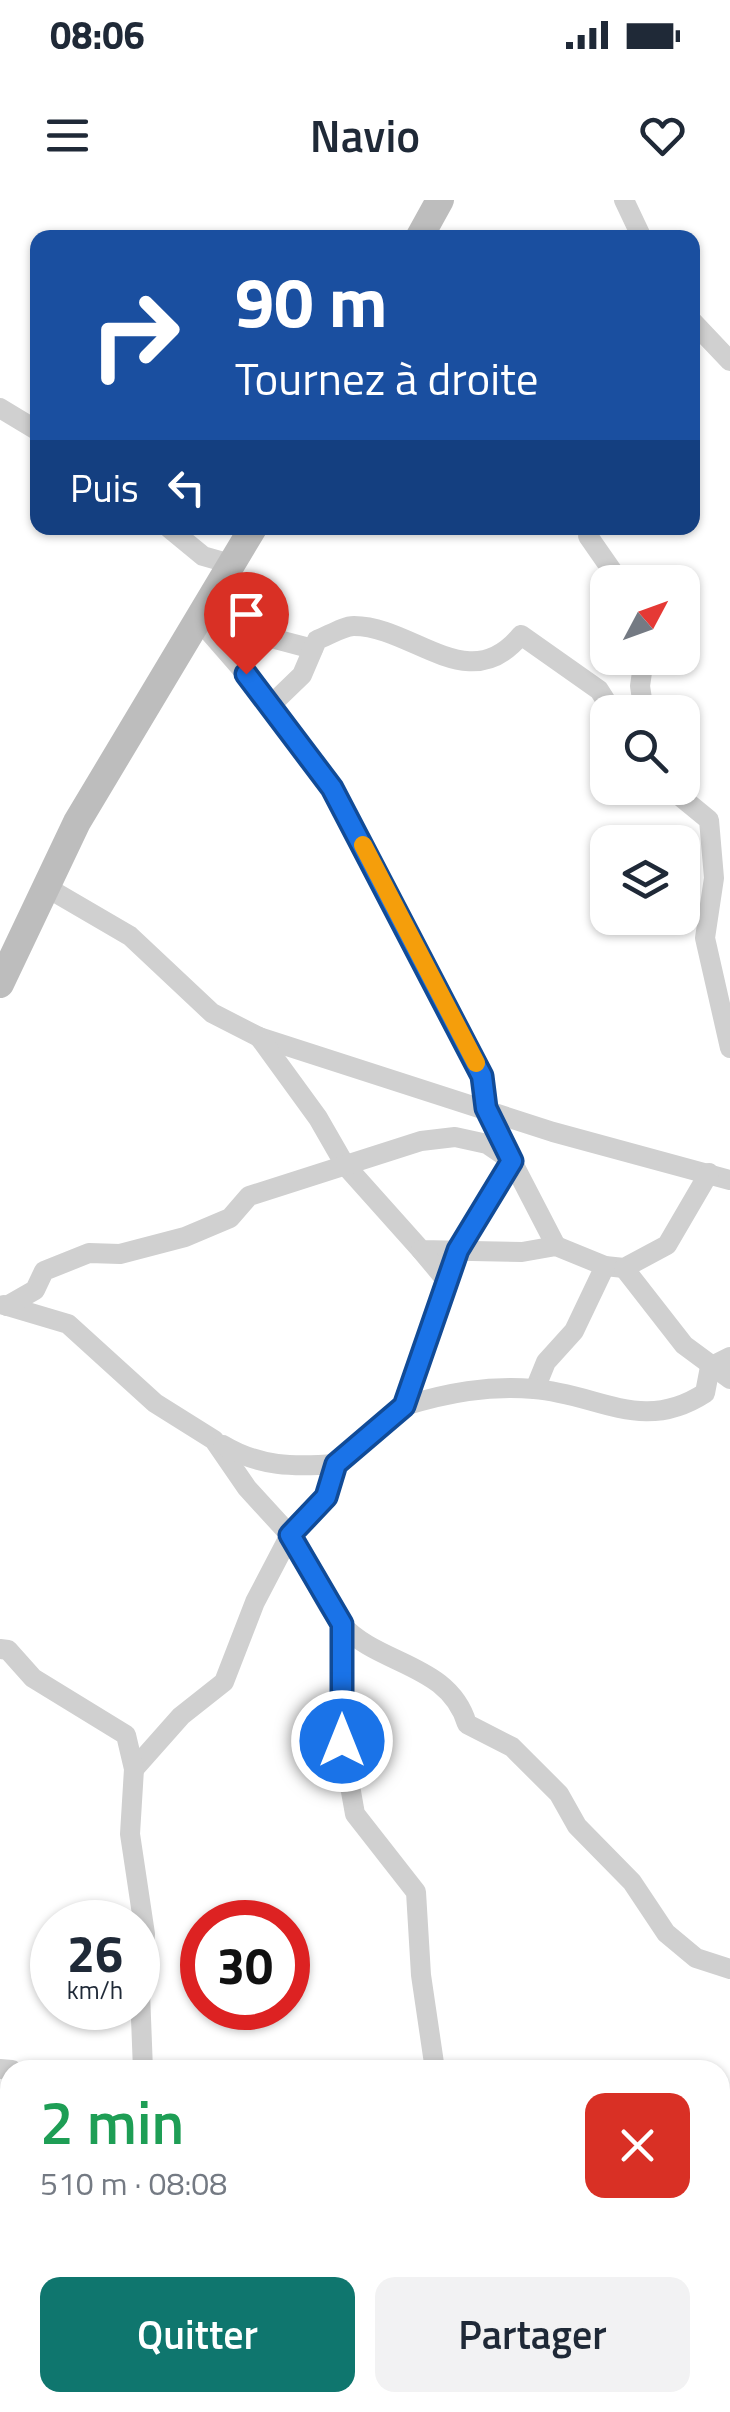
<!DOCTYPE html>
<html lang="fr">
<head>
<meta charset="utf-8">
<style>
  :root { --surface:#fff; --page:#f2f2f3; --text:#1f2937; --muted:#747a83; --accent:#0f766e }
  body { margin:0; font-family:"Titillium Web",sans-serif; background:var(--page); color:var(--text); height:100vh; display:flex; flex-direction:column; font-size:38px; white-space:nowrap }
  * { box-sizing:border-box; margin:0 }
  p { font-size:32px; color:var(--muted) }
  .icon { flex:none; width:55px; height:55px; fill:none; stroke:currentColor; stroke-width:2; stroke-linecap:round; stroke-linejoin:round }
  .map { position:relative; flex:1; overflow:hidden }
  .sheet { position:absolute; left:0px; top:1860px; width:730px; height:352px; display:flex; flex-direction:column; background:var(--surface); border-radius:30px 30px 0 0; box-shadow:0 2px 8px #0004 }
  .sheet>* { flex:none }
  .guide { position:absolute; left:30px; top:30px; width:670px; height:305px; border-radius:20px; box-shadow:0 2px 8px #0004; background:#1a4fa0; color:#fff; overflow:hidden }
  .needle { width:65px; rotate:49deg }
  .controls { position:absolute; left:590px; top:365px; display:grid; gap:20px }
  .controls a { display:grid; place-items:center; width:110px; height:110px; border-radius:20px; background:var(--surface); box-shadow:0 2px 8px #0004; font-size:50px }
  .speed { position:absolute; left:30px; top:1700px; display:flex; gap:20px; font-size:50px; font-weight:700; text-align:center }
  .speed>* { display:grid; place-content:center; width:130px; height:130px; border-radius:50%; background:var(--surface); box-shadow:0 2px 8px #0004; line-height:1 }
  .speed small { font-size:25px; font-weight:400 }
  .speed .limit { border:15px solid #d22; background:#fff; color:#111 }
  .pin { position:absolute; display:grid; place-items:center; width:85px; height:85px; color:#fff; margin:-102px -42px; border-radius:50% 50% 50% 0; rotate:-45deg; box-shadow:0 0 10px #0007 }
  .pin .icon { rotate:45deg }
  .me { position:absolute; width:110px; margin:-55px; rotate:0deg; stroke-linejoin:round; filter:drop-shadow(0 0 8px #0008) }
  .turn { display:flex; align-items:center; gap:35px; height:210px; padding:0 40px; font-size:45px }
  .turn .icon { width:130px; height:130px; stroke-width:2.5 }
  .turn b { display:block; font-size:70px; line-height:85px }
  .then { display:flex; align-items:center; height:95px; padding:0 40px; background:#0003; gap:20px; font-size:38px }
  .round { display:grid; place-items:center; flex:none; width:105px; height:105px; border-radius:20px; background:var(--page) }
  .summary { display:flex; align-items:center; justify-content:space-between; height:170px; padding:0 40px }
  h1 { font-size:60px; font-weight:600; line-height:75px; color:#1e9e55 }
  .action { display:flex; gap:20px; margin-top:auto; padding:20px 40px }
  .action a { flex:1; height:115px; border-radius:20px; background:var(--accent); color:#fff; font-size:40px; font-weight:600; line-height:115px; text-align:center }
  .action a+a { background:var(--page); color:var(--text) }
  .status { display:flex; justify-content:space-between; align-items:center; height:70px; padding:0 50px; background:var(--surface); direction:ltr }
  .status svg { height:28px; fill:currentColor }
  header { display:flex; justify-content:space-between; align-items:center; height:130px; padding:0 40px; background:var(--surface); font-size:45px; font-weight:600 }
  .map>svg:first-child { display:block }
  .lines { fill:none; stroke-linecap:round; stroke-linejoin:round }
  .path { stroke:#cdcdcd; stroke-width:2.5; stroke-dasharray:5 5; stroke-linecap:butt }
  .street { stroke:#d0d0d0; stroke-width:20 }
  .secondary { stroke:#bdbdbd; stroke-width:28 }
  .route-casing { stroke:#114b97; stroke-width:25 }
  .route { stroke:#1a73e8; stroke-width:18 }
  .slow { stroke:#f59e0b; stroke-width:18 }
</style>
</head>
<body>
<div class="status"><b>08:06</b><svg viewBox="0 0 49 12"><path d="M0 12V9h3v3zM5 12V6h3v6zM10 12V3h3v9zM15 12V0h3v12zM26 1h20v11H26zM47 4h2v5h-2z"/></svg></div>
<header><svg class="icon" aria-label="menu" viewBox="0 0 24 24"><path d="M4 6h16M4 12h16M4 18h16"/></svg>Navio<svg class="icon" aria-label="heart" viewBox="0 0 24 24"><path d="M12 20l-8-8c-3-5 5-10 8-4 3-6 11-1 8 4z"/></svg></header>
<div class="map">
<svg width="730" height="2212" viewBox="0 0 730 2212">
  <rect width="100%" height="100%" fill="#fff"/>
  <g class="lines">
    <polyline class="path" points="0,2067 10,2065"/>
    <g class="street">
      <polyline points="624,0 642,38"/>
      <polyline points="692,121 730,161"/>
      <polyline points="0,208 38,231"/>
      <polyline points="169,328 203,356 231,364"/>
      <polyline points="589,328 588,336 620,382"/>
      <polyline points="198,419 272,504 332,588 483,876 485,909 556,1046"/>
      <polyline points="199,419 313,449"/>
      <polyline points="644,458 640,486 644,512"/>
      <path d="M272,504L302,475L317,440C328,436 343,426 354,426C413,426 469,499 521,435L599,490L613,512"/>
      <polyline points="670,588 709,620 714,678 705,738 730,848"/>
      <polyline points="46,687 130,736 212,813 259,837 553,932 730,980"/>
      <polyline points="259,837 318,918 345,965 421,1050 522,1052 556,1046 605,1066 624,1068 667,1045 709,973"/>
      <path d="M421,1050L446,1080L404,1206L336,1264L327,1297L290,1335C307,1361 322,1402 341,1424C379,1466 449,1463 467,1524L512,1547L559,1594L577,1626L632,1682L666,1733L696,1758L730,1769"/>
      <polyline points="624,1068 684,1145 730,1179"/>
      <polyline points="4,1105 68,1124 155,1203 214,1240 247,1288 290,1335 255,1402 224,1482 181,1516 134,1569"/>
      <polyline points="7,1106 35,1090 44,1071 89,1053 120,1054 185,1037 230,1018 249,996 421,941 455,937 487,944 512,961 458,1050 446,1080"/>
      <polyline points="535,1189 546,1162 574,1131 605,1066"/>
      <path d="M404,1206C447,1193 488,1185 534,1189C599,1194 642,1234 705,1193L710,1167L730,1157"/>
      <path d="M223,1245C260,1267 293,1267 336,1264"/>
      <polyline points="342,1424 342,1541 355,1614 416,1692 421,1775 435,1870"/>
      <polyline points="0,1449 8,1450 33,1478 126,1535 134,1569 130,1634 145,1734 140,1792 143,1870"/>
      <polyline points="0,1869 12,1870"/>
      <polyline points="720,2065 730,2072"/>
      <polyline points="498,2202 503,2212"/>
    </g>
    <g class="secondary">
      <polyline points="419,38 440,0"/>
      <polyline points="0,784 77,622 253,328"/>
    </g>
  </g>
  <g class="lines">
    <defs>
      <polyline id="route" points="246,474 332,588 482,876 486,908 512,961 458,1050 404,1206 336,1264 326,1297 290,1335 342,1424 342,1541"/>
    </defs>
    <use href="#route" class="route-casing"/>
    <use href="#route" class="route"/>
    <polyline class="slow" points="363,645 476,863"/>
  </g>
</svg>
<div class="controls">
<a><svg class="needle" viewBox="-14 -14 28 28"><path d="M0-13l5 13h-10z" fill="#e53935"/><path d="M0 13l5-13h-10z" fill="#747a83"/></svg></a>
<a><svg class="icon" aria-label="search" viewBox="0 0 24 24"><circle cx="10" cy="10" r="6"/><path d="M15 15l6 6"/></svg></a>
<a><svg class="icon" aria-label="layers" viewBox="0 0 24 24"><path d="M12 4l9 5-9 5-9-5zM3 14l9 5 9-5"/></svg></a>
</div>
<div class="speed"><div>26<small>km/h</small></div><div class="limit">30</div></div>
<div class="pin" style="left:246px;top:474px;background:#d93025"><svg class="icon" aria-label="arrive" viewBox="0 0 24 24"><path d="M6 21V4h12l-3 4 3 4H6"/></svg></div>
<svg class="me" style="left:342px;top:1541px" viewBox="-20 -20 40 40"><circle r="17" fill="#1a73e8" stroke="#fff" stroke-width="3"/><path d="M0-11L8 9 0 5-8 9z" fill="#fff"/></svg>
<div class="guide">
<div class="turn"><svg class="icon" aria-label="right" viewBox="0 0 24 24"><path d="M7 20v-9h11M14 6l5 5-5 5"/></svg><div><b>90 m</b>Tournez à droite</div></div>
<div class="then">Puis<svg class="icon" aria-label="left" viewBox="0 0 24 24"><path d="M17 20v-9H6M10 6l-5 5 5 5"/></svg></div>
</div>
<section class="sheet">
<div class="summary"><div><h1>2 min</h1><p>510 m · 08:08</p></div><a class="round" style="background:#d93025;color:#fff"><svg class="icon" aria-label="close" viewBox="0 0 24 24"><path d="M6 6l12 12M18 6L6 18"/></svg></a></div>
<div class="action"><a>Quitter</a><a>Partager</a></div>
</section>
</div>
</body>
</html>
